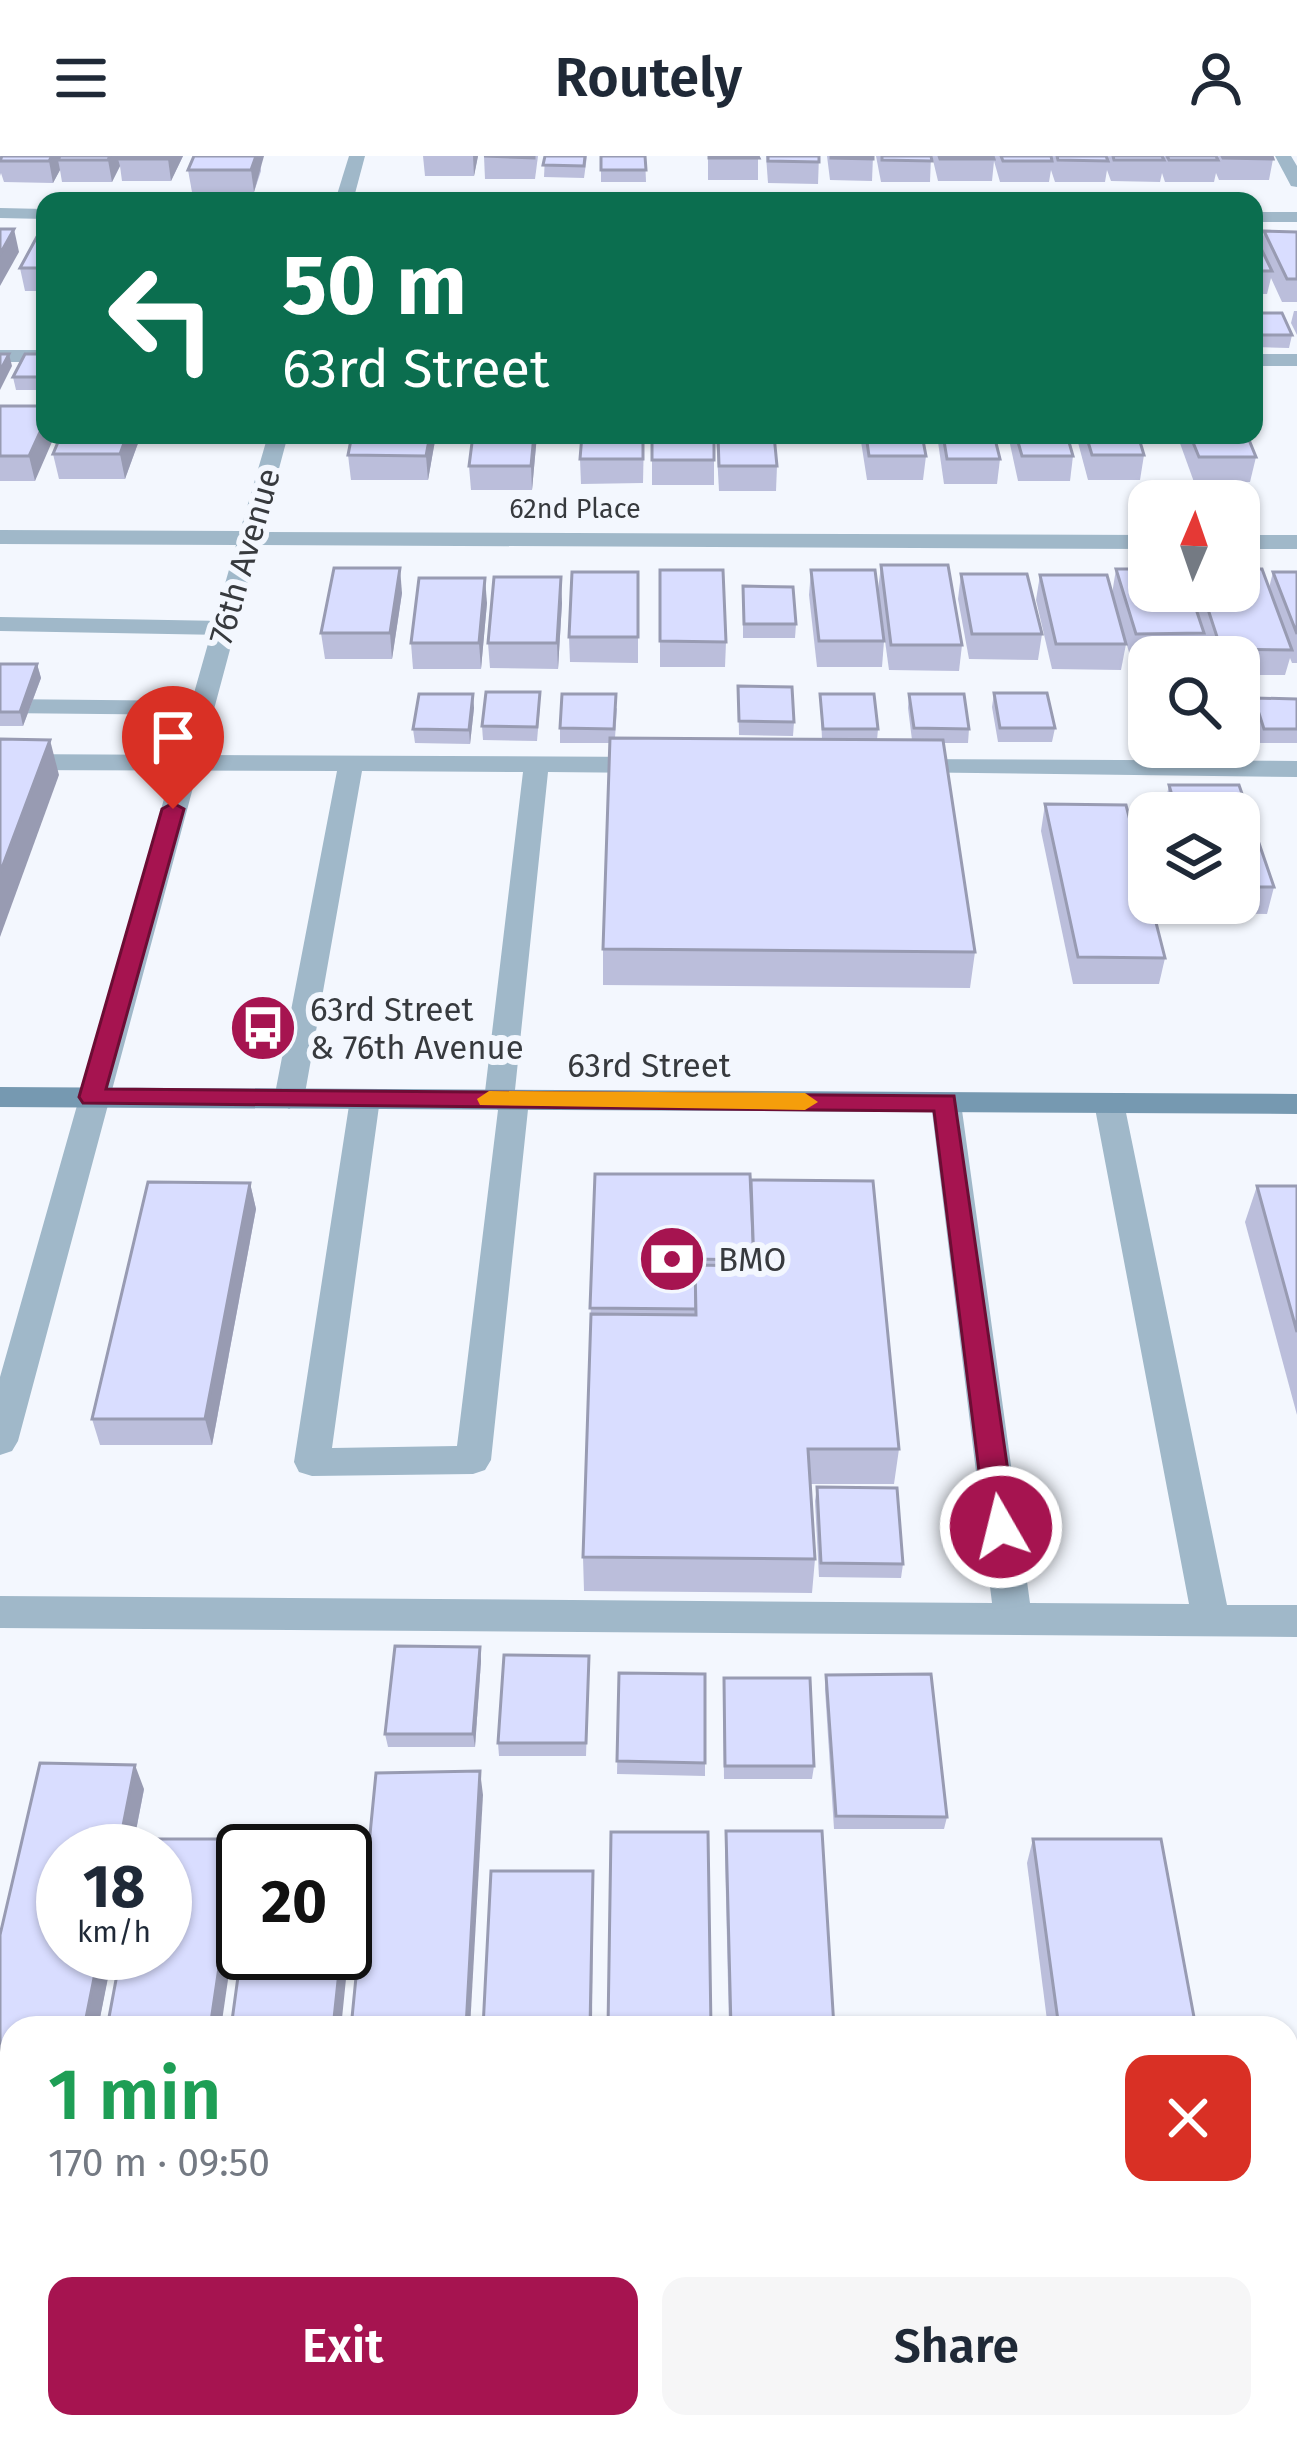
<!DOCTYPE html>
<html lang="en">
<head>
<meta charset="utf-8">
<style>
  :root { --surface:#fff; --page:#f6f6f7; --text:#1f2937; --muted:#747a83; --accent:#a61450 }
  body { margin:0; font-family:"Fira Sans",sans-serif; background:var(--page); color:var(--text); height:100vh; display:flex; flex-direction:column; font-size:45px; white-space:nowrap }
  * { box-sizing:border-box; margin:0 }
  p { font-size:39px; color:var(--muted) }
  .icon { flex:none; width:66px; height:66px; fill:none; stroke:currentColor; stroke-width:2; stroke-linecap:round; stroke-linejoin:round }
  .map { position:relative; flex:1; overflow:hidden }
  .side { position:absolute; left:0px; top:1860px; width:1299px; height:423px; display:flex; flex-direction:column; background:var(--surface); border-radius:36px 36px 0 0; box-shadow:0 3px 9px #0004 }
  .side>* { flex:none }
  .hud { position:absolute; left:36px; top:36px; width:1227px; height:252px; border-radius:24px; box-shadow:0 3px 9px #0004; background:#0b6e4f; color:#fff; overflow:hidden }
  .needle { width:78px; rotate:2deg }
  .controls { position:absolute; left:1128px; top:324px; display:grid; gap:24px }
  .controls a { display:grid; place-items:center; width:132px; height:132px; border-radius:24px; background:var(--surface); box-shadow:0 3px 9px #0004; font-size:60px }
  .speed { position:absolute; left:36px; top:1668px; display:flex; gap:24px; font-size:60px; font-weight:700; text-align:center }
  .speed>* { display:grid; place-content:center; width:156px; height:156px; border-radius:50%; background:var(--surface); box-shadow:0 3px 9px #0004; line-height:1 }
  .speed small { font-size:30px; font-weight:400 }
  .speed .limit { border:6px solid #111; border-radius:18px; background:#fff; color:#111 }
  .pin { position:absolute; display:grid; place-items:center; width:102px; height:102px; color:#fff; margin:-123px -51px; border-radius:50% 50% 50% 0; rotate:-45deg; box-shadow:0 0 12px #0007 }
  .pin .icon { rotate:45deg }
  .me { position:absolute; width:132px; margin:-66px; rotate:352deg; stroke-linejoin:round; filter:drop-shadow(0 0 9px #0008) }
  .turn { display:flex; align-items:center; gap:42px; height:252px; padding:0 48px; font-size:54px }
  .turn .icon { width:156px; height:156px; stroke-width:2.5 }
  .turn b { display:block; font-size:84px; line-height:102px }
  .round { display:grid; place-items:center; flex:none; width:126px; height:126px; border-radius:24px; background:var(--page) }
  .overview { display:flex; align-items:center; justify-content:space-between; height:204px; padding:0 48px }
  h1 { font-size:72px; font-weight:600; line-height:90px; color:#1e9e55 }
  .action { display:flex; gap:24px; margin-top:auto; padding:24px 48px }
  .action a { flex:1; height:138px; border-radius:24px; background:var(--accent); color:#fff; font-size:48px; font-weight:600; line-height:138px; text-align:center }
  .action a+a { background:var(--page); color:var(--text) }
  header { display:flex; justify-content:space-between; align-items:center; height:156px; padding:0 48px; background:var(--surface); font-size:54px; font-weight:600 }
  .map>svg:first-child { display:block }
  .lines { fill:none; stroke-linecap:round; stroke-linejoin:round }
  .service { fill:#a0b8c9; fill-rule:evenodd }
  .minor { fill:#a0b8c9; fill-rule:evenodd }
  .secondary { fill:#7699b1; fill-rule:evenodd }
  .wall { fill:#bbbedb }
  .shaded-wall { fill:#989bb2 }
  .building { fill:#d9ddff; stroke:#989bb2; stroke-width:3 }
  .route { fill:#a61450; stroke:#6c0d34; stroke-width:3 }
  .slow { fill:#f59e0b }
  .labels { text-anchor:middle; stroke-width:12; stroke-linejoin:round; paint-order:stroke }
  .far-street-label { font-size:27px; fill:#373a3e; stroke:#f3f7fe }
  .street-label { font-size:33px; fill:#373a3e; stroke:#f3f7fe }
  .poi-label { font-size:33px; fill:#373a3e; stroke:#f3f7fe; text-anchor:start }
</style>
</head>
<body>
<header><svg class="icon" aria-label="menu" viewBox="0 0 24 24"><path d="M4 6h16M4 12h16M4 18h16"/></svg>Routely<svg class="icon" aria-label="person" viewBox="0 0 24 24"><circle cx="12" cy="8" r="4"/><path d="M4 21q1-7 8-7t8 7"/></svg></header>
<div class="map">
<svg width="1297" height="2282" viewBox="0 0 1297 2282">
  <rect width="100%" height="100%" fill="#f3f7fe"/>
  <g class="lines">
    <g class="service">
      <polygon points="1275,0 1291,0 1297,10 1297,31 1291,30"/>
      <rect x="0" y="194" width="45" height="12"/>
      <rect x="1254" y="198" width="43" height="12"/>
      <polygon points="0,461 224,465 236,472 224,479 0,475"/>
      <polygon points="0,543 201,545 213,552 201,559 0,557"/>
      <polygon points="0,598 652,601 665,609 652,617 548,616 515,934 529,944 491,1304 485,1314 473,1318 312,1320 299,1316 294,1306 350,943 365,933 380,943 332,1292 457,1290 498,954 484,944 523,616 362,615 304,943 289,953 274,943 337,615 0,614"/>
      <polygon points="902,603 1297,605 1297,621 893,616 889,611"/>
      <polygon points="946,937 961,947 1030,1447 1189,1448 1094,947 1109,937 1124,947 1227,1449 1297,1449 1297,1481 0,1472 0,1440 992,1447 931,947"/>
    </g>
    <g class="minor">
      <polygon points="349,0 365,0 353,45 335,45"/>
      <polygon points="0,52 45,53 45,63 0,62"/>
      <rect x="1254" y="56" width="43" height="10"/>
      <polygon points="268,279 288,279 262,376 1149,379 1149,393 258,389 18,1285 12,1295 0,1299 0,1221 236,389 0,388 0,374 240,375"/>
      <rect x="1239" y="379" width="58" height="14"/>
    </g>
    <polygon class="secondary" points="0,931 1297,938 1297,958 0,951"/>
  </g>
  <g class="wall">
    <polygon points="0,0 183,0 171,25 122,25 120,10 112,26 62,26 60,14 53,27 4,26 1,17 0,20"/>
    <polygon points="423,0 478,0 474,20 425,20"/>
    <polygon points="484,0 538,0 535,23 485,23"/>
    <polygon points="545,0 587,0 584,22 544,21"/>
    <polygon points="601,0 645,0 646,26 601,26"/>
    <rect x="708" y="0" width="50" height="24"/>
    <polygon points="766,0 819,0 818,28 768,27"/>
    <polygon points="827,0 873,0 872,25 830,24"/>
    <polygon points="876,0 931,0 930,26 881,26"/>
    <polygon points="932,0 1272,0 1273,3 1269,24 1219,24 1216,17 1214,26 1165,26 1162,17 1160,26 1111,25 1107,14 1105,26 1055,26 1051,14 1049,26 1000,26 994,5 992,25 938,25"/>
    <polygon points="260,8 261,15 254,36 192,36 188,14"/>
    <polygon points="45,66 45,135 25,135 20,112"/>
    <polygon points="1264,75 1297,76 1297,146 1282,146 1271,122 1267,138 1254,138 1254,78 1261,92"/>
    <polygon points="1294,155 1297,155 1297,179 1291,167"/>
    <polygon points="1254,157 1292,179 1289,192 1254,191"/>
    <polygon points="45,198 45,234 16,234 13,221"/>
    <polygon points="0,250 45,250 35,325 0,325"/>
    <polygon points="61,279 141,279 125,323 59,323 53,298"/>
    <polygon points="352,279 436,279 428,324 351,324 348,299"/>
    <polygon points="473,279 537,279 532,334 471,334 469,310"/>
    <polygon points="644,279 643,327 581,328 580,303"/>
    <polygon points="652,279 714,304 714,329 652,329"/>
    <polygon points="716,279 774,279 777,310 776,335 719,335"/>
    <polygon points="860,279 922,279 926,300 923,324 867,324"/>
    <polygon points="937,279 994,279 1000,303 997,328 944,328"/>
    <polygon points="1008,279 1067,279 1073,300 1070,325 1018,325"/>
    <polygon points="1076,279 1138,279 1144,299 1140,324 1088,324"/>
    <polygon points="1177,279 1247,279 1256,301 1250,326 1194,326"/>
    <polygon points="881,409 962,489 959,515 889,514 878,434"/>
    <polygon points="1116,413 1149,435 1239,435 1269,432 1273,416 1297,416 1297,507 1292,507 1290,502 1285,519 1239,519 1239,501 1209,501 1203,482 1199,501 1149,501 1149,503 1131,503 1112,438"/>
    <polygon points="660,414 726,486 725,511 660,511"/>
    <polygon points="811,414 884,485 882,511 817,511 809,439"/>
    <polygon points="638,416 638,507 570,506 569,481"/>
    <polygon points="961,418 1042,478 1038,504 969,503 958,443"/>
    <polygon points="1040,419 1126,488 1121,514 1052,513 1036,444"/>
    <polygon points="743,430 796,468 795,482 743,482"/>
    <polygon points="402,437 392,503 325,503 321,477"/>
    <polygon points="487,447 481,513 413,513 411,487"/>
    <polygon points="562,447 558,513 490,512 488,487"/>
    <polygon points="0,508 37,508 41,522 23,570 0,570"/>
    <polygon points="738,530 794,566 793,580 739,579"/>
    <polygon points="994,537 1055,572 1052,586 998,586 992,551"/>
    <polygon points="820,538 878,573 877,584 912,584 908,552 909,538 969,573 968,587 943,587 975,796 970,832 603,829 603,793 610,587 560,587 560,572 617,552 615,582 822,583"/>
    <polygon points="1254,542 1297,543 1297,587 1260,587 1250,556"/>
    <polygon points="540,550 537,585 483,584 482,570"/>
    <polygon points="474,552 470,588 415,587 413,573"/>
    <polygon points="1169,629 1239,629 1274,731 1267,758 1193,757 1190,747 1239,747 1239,657 1163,657"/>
    <polygon points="1045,648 1165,802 1159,828 1073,828 1041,675"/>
    <polygon points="595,1018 751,1024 899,1293 894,1328 811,1328 815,1403 812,1437 584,1435 583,1401"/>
    <polygon points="250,1027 256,1053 212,1289 100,1289 92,1263"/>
    <polygon points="1257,1030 1297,1030 1297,1259 1245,1066"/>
    <polygon points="817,1331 903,1408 901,1422 819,1421 815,1345"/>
    <polygon points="480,1491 481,1505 475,1591 388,1591 385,1578"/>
    <polygon points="589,1513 586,1600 499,1600 498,1587"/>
    <polygon points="619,1517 705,1518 705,1620 617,1618"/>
    <polygon points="826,1519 947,1661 944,1673 834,1673 825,1533"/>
    <polygon points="723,1535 814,1610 812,1623 724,1623"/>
    <polygon points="144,1633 98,1872 12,1872 12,1960 0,1960 0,1779"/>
    <polygon points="726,1675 834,1872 729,1872 725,1698"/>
    <polygon points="1033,1683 1196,1872 1048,1872 1027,1707"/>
  </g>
  <g class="shaded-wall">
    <polygon points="52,0 67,0 58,4 60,14 53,27 49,5"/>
    <polygon points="110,0 124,0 118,3 120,10 112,26 108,4"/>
    <polygon points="169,0 183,0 171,25 168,3"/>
    <polygon points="256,0 264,0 254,36 251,14"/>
    <polygon points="473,0 478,0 474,20"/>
    <polygon points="14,73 19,96 0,130 0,98"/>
    <polygon points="9,198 12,210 0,234 0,215"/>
    <polygon points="45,265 45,279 55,279 35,325 29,300"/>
    <polygon points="127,279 141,279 125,323 120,298"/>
    <polygon points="430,279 436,279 428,324 426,300"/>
    <polygon points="534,279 537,279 532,334 531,310"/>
    <polygon points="400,412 402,437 392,503 390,477"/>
    <polygon points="561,421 562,447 558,513 557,487"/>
    <polygon points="485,422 487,447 481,513 479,487"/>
    <polygon points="37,508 41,522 23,570 20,556"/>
    <polygon points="473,538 474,552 470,588 469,574"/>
    <polygon points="50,584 59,619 0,781 0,717"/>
    <polygon points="250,1027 256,1053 212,1289 205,1263"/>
    <polygon points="480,1491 481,1505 475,1591 473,1578"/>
    <polygon points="135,1609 144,1633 132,1695 118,1695"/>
    <polygon points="480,1615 483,1639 470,1872 466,1872"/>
    <polygon points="353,1682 358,1705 341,1872 333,1872 341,1797 345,1797 345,1760"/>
    <polygon points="238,1683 243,1700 243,1720 221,1872 210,1872"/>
    <polygon points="593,1715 592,1872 590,1872"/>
    <polygon points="99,1797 113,1797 98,1872 84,1872"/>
  </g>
  <g class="building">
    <polygon points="2,0 52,0 49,5 0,5"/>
    <polygon points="60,0 110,0 108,4 58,4"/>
    <polygon points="120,0 169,0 168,3 118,3"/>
    <polygon points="194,0 256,0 251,14 188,14"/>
    <polygon points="484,0 534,0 534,2"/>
    <polygon points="545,0 585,0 584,10 543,9"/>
    <polygon points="601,0 645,0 646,14 601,14"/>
    <polygon points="709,0 758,0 759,2 709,2"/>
    <polygon points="768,0 819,0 819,6 768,5"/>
    <polygon points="831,0 873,0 873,3 831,2"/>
    <polygon points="882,0 931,0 932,5 882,4"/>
    <polygon points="939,0 993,0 994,3 940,3"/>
    <polygon points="1001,0 1051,0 1052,5 1003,5"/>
    <polygon points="1057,0 1106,0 1108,5 1058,4"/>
    <polygon points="1113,0 1162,0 1164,4 1114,4"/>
    <polygon points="1167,0 1216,0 1218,4 1169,4"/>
    <polygon points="1222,0 1272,0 1273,3 1223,2"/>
    <polygon points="45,66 45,112 20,112"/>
    <polygon points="0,73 14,73 0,98"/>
    <polygon points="1264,75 1297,76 1297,123 1287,123"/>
    <polygon points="1254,78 1272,115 1254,115"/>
    <polygon points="1254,157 1282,157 1292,179 1254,179"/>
    <polygon points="0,198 9,198 0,215"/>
    <polygon points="25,198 45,198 45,221 13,221"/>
    <polygon points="0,250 45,250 45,265 29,300 0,300"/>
    <polygon points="61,279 127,279 120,298 53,298"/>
    <polygon points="352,279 430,279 426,300 348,299"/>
    <polygon points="473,279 534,279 531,310 469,310"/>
    <polygon points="582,279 643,279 643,303 580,303"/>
    <rect x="652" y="279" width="62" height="25"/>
    <polygon points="718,279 774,279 777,310 719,310"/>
    <polygon points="866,279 922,279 926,300 869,300"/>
    <polygon points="943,279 994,279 1000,303 947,303"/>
    <polygon points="1016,279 1067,279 1073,300 1022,300"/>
    <polygon points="1086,279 1138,279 1144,299 1092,299"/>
    <polygon points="1190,279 1247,279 1256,301 1199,301"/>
    <polygon points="881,409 948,409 962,489 891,489"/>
    <polygon points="334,412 400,412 390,477 321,477"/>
    <polygon points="1116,413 1149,413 1149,435 1190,435 1204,477 1136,478"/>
    <polygon points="1239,413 1262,413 1292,494 1221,493 1202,435 1239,435"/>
    <polygon points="660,414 723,414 726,486 660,485"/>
    <polygon points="811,414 875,414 884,485 819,485"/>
    <polygon points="572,416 638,416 638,481 569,481"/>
    <polygon points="1273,416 1297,416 1297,478"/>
    <polygon points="961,418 1027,418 1042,478 972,478"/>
    <polygon points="1040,419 1107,419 1126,488 1056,488"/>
    <polygon points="494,421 561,421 557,487 488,487"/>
    <polygon points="419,422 485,422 479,487 411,487"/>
    <polygon points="743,430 793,431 796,468 744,468"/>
    <polygon points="0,508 37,508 20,556 0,556"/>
    <polygon points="738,530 792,531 794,566 739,565"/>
    <polygon points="486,536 540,536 537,571 482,570"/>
    <polygon points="994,537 1047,537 1055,572 1000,572"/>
    <polygon points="419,538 473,538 469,574 413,573"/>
    <polygon points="562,538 616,538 614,573 560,572"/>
    <polygon points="820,538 874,538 878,573 823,573"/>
    <polygon points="909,538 964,538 969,573 914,572"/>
    <polygon points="1254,542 1297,543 1297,573 1264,573"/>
    <polygon points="610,582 943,584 975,796 603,793"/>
    <polygon points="0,583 50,584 0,717"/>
    <polygon points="1169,629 1239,629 1274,731 1239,731 1239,657 1177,657"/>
    <polygon points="1045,648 1126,649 1149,738 1149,747 1151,747 1165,802 1078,801"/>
    <polygon points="595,1018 750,1018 754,1104 695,1103 696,1153 590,1152"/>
    <polygon points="751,1024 873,1025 899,1293 808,1293 815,1403 583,1401 591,1158 696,1159 695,1109 754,1110"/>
    <polygon points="148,1026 250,1027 205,1263 92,1263"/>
    <polygon points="1257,1030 1297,1030 1297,1176"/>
    <polygon points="817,1331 897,1332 903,1408 821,1407"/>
    <polygon points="395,1490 480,1491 473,1578 385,1578"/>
    <polygon points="504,1499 589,1500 586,1587 498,1587"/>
    <polygon points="619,1517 705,1518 705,1607 617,1605"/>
    <polygon points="931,1518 947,1661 836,1660 826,1519"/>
    <polygon points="724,1522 810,1522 814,1610 725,1610"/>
    <polygon points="40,1607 135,1609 118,1695 63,1695 63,1797 99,1797 84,1872 12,1872 12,1940 0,1940 0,1779"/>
    <polygon points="480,1615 466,1872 351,1872 376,1617"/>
    <polygon points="726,1675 822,1675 834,1872 731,1872"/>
    <polygon points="611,1676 708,1676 711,1872 608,1872"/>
    <polygon points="257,1682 353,1682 345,1760 345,1695 255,1695"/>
    <polygon points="142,1683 238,1683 210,1872 107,1872 121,1797 165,1797 165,1695 139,1695"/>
    <polygon points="1033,1683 1161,1683 1196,1872 1059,1872"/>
    <polygon points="491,1715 593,1715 590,1872 483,1872"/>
    <polygon points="243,1784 243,1797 341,1797 333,1872 231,1872"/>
  </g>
  <polygon class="route" points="173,647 184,653 106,933 954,940 1016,1371 1011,1380 990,1380 986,1371 934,955 83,947 79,941 162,653"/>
  <polygon class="slow" points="489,935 805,937 818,946 805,954 480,949 477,943"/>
  <defs>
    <symbol id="bus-disc" viewBox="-11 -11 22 22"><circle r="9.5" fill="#a61450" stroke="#f3f7fe"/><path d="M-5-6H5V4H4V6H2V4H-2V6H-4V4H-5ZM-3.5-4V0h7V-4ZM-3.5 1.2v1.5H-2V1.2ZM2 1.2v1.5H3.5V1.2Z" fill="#fff"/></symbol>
    <symbol id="bank-disc" viewBox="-11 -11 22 22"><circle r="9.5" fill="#a61450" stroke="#f3f7fe"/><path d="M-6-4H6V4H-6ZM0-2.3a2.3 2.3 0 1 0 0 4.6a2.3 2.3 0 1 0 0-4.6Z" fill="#fff"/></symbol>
  </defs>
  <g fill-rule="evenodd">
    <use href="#bus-disc" x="225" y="834" width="76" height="76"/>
    <use href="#bank-disc" x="634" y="1065" width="76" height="76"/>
  </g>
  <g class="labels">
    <g class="far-street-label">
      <text x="575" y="362">62nd Place</text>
    </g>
    <g class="street-label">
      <text transform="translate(244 400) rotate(-74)" y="12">76th Avenue</text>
      <text x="649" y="921">63rd Street</text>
    </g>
    <g class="poi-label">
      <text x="310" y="865">63rd Street<tspan x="310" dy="38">&amp; 76th Avenue</tspan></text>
      <text x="718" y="1115">BMO</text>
    </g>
  </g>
</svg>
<div class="controls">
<a><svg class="needle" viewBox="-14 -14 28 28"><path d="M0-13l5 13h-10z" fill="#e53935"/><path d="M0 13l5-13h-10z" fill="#747a83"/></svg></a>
<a><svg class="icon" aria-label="search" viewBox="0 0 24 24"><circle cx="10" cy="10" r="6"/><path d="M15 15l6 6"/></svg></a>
<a><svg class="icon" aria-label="layers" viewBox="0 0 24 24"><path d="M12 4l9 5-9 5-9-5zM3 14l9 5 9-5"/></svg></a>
</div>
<div class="speed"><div>18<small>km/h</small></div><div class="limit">20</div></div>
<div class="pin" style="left:173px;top:653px;background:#d93025"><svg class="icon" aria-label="arrive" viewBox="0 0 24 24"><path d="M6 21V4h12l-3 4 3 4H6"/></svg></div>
<svg class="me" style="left:1001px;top:1371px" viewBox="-20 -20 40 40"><circle r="17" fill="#a61450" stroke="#fff" stroke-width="3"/><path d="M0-11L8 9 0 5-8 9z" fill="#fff"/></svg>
<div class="hud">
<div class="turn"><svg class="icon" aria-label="left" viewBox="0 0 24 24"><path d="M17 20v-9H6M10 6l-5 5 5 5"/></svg><div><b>50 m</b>63rd Street</div></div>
</div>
<section class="side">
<div class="overview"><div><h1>1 min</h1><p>170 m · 09:50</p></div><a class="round" style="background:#d93025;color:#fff"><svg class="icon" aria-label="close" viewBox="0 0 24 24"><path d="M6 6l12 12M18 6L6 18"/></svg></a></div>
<div class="action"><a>Exit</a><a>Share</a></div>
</section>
</div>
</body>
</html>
